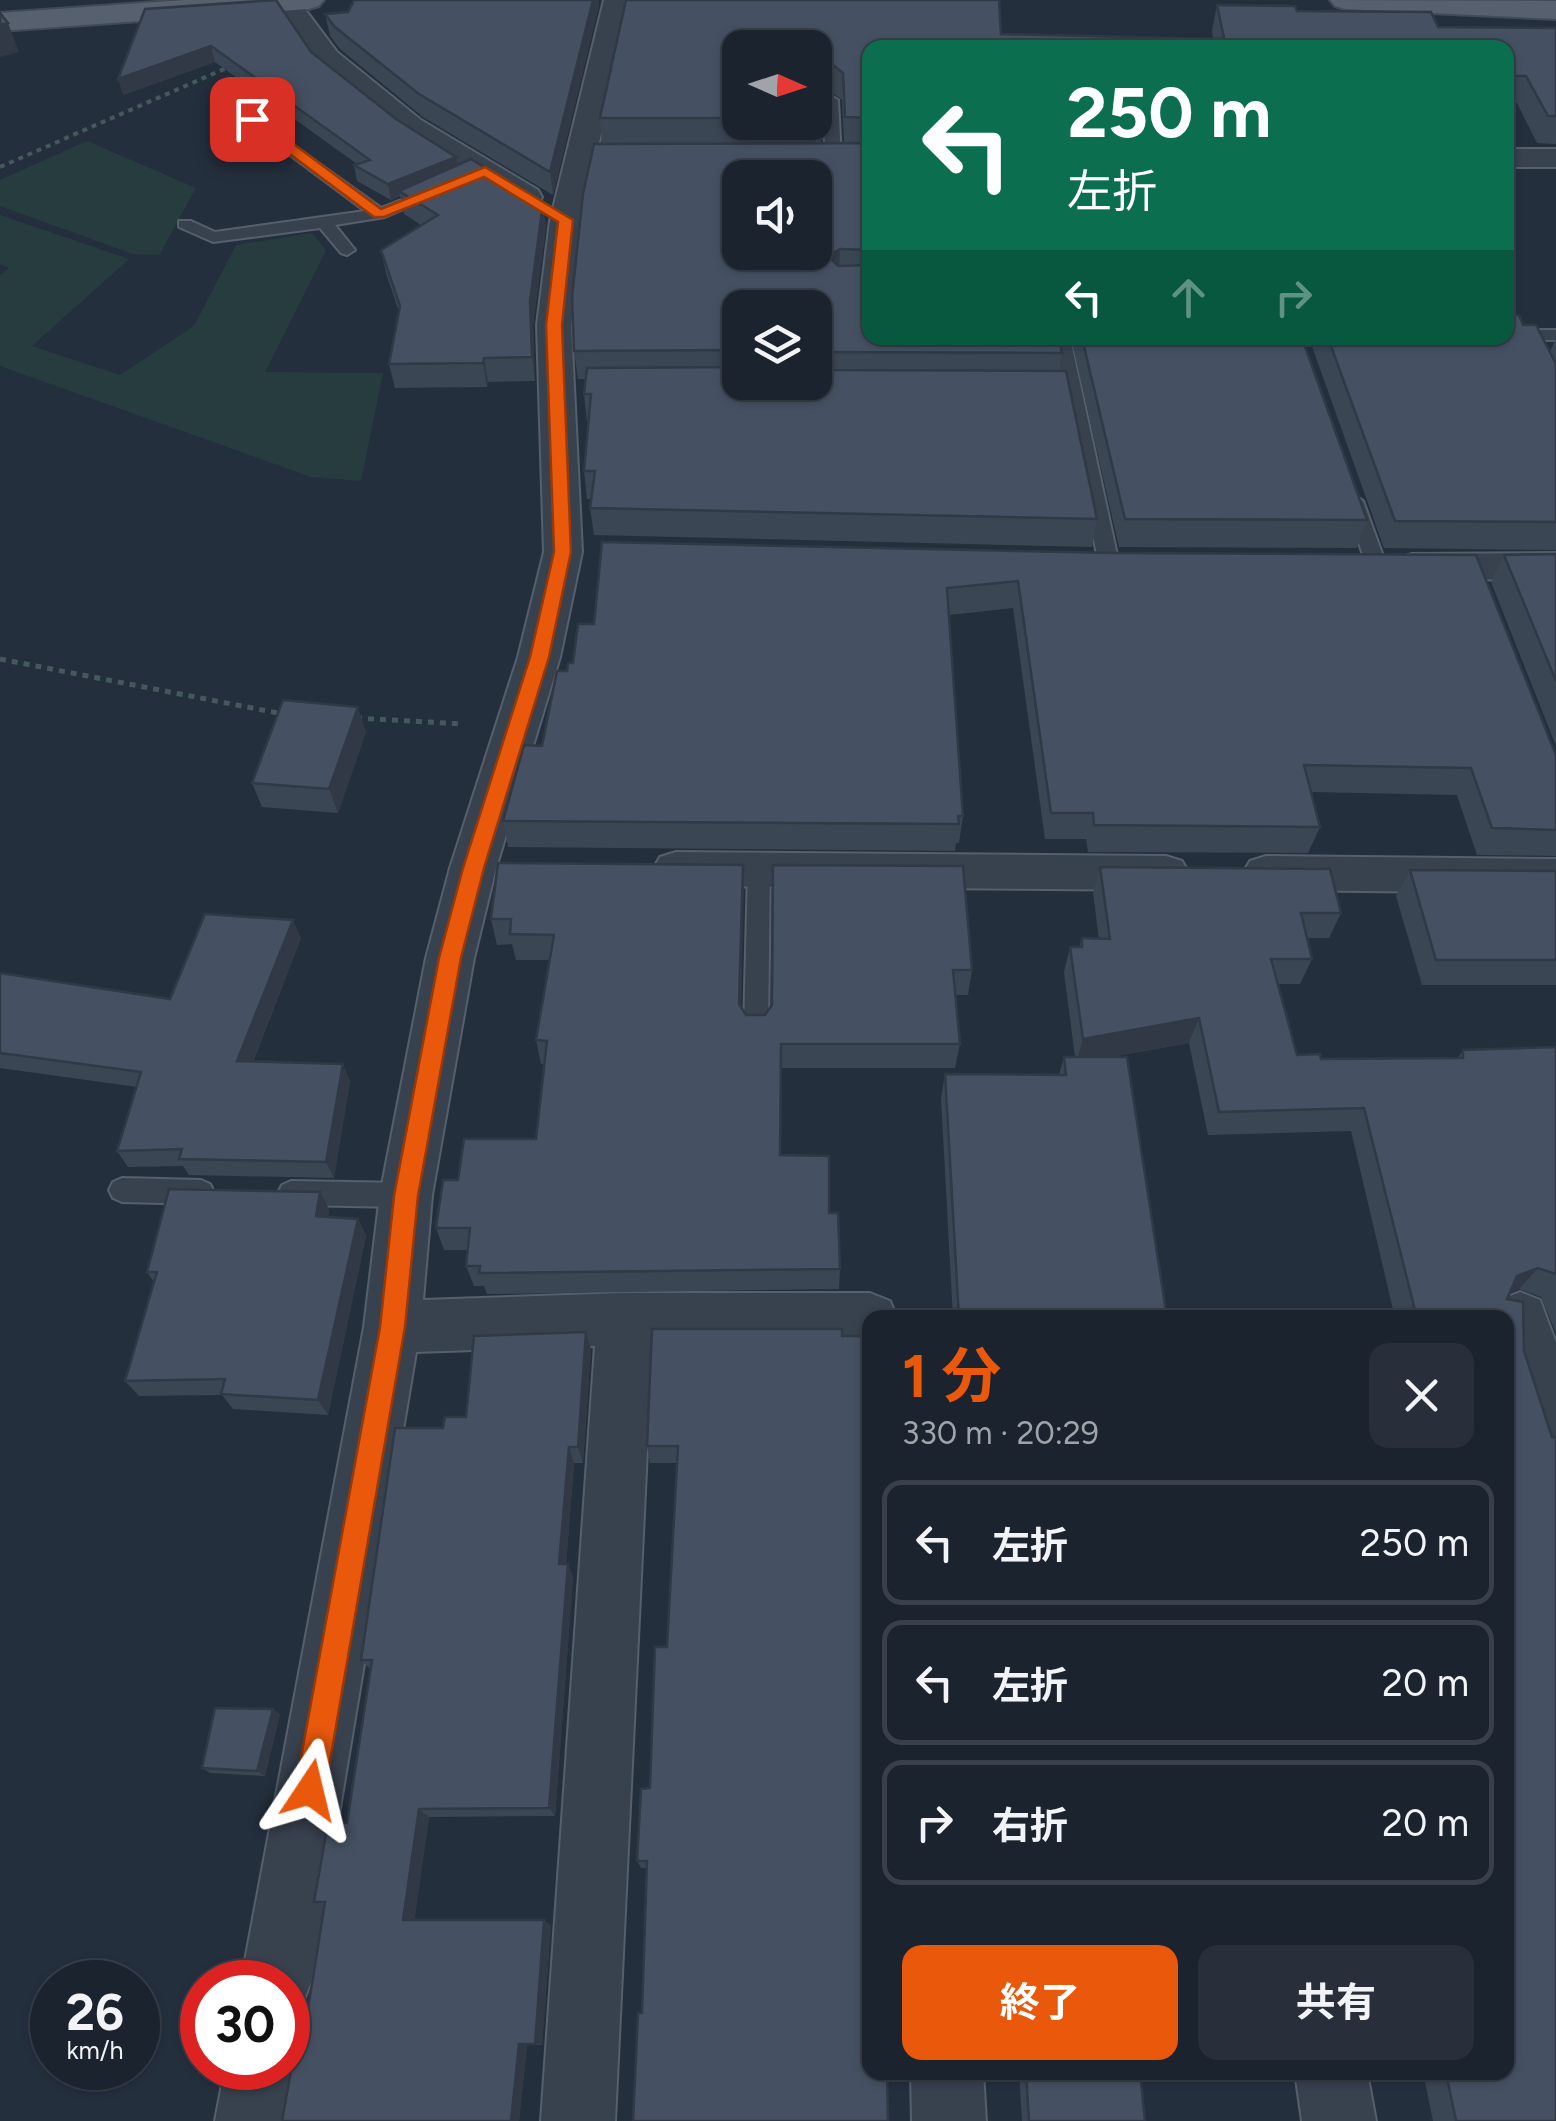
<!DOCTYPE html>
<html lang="ja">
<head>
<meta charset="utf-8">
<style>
  :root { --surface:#1b232e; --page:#282f3a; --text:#f1f3f6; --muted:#a0a4aa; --line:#39404a; --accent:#ea580c }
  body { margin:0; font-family:Figtree,"Noto Sans JP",sans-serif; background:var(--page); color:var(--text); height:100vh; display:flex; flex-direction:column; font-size:38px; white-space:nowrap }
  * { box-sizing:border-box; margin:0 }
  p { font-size:32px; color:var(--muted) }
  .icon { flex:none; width:55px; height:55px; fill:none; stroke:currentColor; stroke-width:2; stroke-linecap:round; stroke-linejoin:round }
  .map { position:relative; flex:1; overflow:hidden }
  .side { position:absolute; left:862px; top:1310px; width:652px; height:770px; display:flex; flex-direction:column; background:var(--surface); border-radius:20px; box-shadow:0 2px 8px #0004,0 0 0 2px var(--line) }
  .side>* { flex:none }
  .banner { position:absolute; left:862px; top:40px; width:652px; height:305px; border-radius:20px; box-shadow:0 2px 8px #0004,0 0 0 2px var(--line); background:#0b6e4f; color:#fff; overflow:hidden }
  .needle { width:65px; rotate:93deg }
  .buttons { position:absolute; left:722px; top:30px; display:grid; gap:20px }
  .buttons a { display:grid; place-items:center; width:110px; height:110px; border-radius:20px; background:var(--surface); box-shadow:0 2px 8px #0004,0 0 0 2px var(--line); font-size:50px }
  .speed { position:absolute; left:30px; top:1960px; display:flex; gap:20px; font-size:50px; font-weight:700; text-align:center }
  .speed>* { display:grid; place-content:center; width:130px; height:130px; border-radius:50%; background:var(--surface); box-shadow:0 2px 8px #0004,0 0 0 2px var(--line); line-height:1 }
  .speed small { font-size:25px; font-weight:400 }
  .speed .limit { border:15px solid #d22; background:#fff; color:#111 }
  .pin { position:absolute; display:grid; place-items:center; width:85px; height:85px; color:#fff; margin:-42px; border-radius:20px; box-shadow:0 5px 15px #0006 }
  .me { position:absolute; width:110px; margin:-55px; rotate:10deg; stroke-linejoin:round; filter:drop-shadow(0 0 8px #0008) }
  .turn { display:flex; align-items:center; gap:35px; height:210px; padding:0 40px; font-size:45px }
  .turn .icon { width:130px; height:130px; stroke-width:2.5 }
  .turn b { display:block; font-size:70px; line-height:85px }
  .lanes { display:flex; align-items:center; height:95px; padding:0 40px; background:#0003; justify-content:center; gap:50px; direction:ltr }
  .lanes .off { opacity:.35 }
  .round { display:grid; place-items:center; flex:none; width:105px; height:105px; border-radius:20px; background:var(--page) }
  .head { display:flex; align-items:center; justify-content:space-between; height:170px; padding:0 40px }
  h1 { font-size:60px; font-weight:700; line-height:75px; color:var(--accent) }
  .action { display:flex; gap:20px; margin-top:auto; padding:20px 40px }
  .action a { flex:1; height:115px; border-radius:20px; background:var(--accent); color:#fff; font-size:40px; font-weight:700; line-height:115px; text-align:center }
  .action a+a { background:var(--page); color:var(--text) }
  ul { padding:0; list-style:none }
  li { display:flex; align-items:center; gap:30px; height:125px; margin:0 20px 15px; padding:0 20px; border:5px solid var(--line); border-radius:20px }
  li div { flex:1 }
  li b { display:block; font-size:38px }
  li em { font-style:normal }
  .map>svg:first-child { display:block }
  .green { fill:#263c3f }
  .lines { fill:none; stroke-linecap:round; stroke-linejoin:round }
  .lane-casing { stroke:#565f6c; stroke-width:4 }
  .street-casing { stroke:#565f6c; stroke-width:4 }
  .primary-casing { stroke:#414a57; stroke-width:4 }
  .path-far1 { stroke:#44595c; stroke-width:4; stroke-dasharray:5 5; stroke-linecap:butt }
  .path { stroke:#44595c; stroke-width:5; stroke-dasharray:6 6; stroke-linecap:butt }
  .lane { fill:#38414e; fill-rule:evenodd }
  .street { fill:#38414e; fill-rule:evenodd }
  .primary { fill:#56606e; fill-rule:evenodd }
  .wall { fill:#3b4654; fill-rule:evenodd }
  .shaded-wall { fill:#303945 }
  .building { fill:#455162; stroke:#303945; stroke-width:2.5; fill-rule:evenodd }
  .route { fill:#ea580c; stroke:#983908; stroke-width:2.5 }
</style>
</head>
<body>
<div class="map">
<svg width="1556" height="2121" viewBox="0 0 1556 2121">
  <rect width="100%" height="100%" fill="#242f3e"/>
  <g class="green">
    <polygon points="87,141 196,188 159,255 133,254 0,206 0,180"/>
    <polygon points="0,215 129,259 32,346 120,375 194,326 236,245 312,233 326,250 265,372 383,373 361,481 311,477 0,366 0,275 9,268 0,264"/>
  </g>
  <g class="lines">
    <defs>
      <g id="lane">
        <polygon points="831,96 838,100 841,157 833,162 825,157 824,100"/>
        <polygon points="251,115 381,208 429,189 442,192 385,217 335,225 355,250 347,255 341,253 320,228 213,242 179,227 179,221 191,221 215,232 365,211 246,122 244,119"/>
        <polygon points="1508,330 1556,330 1556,340 1502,339 1508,338"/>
        <polygon points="1052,338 1070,338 1119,564 1109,570 1099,564"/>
        <polygon points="1354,495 1363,501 1387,567 1384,571 1370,571 1367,567 1345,501"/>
        <polygon points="759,861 770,870 768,1029 765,1036 747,1036 744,1029 748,870"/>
        <polygon points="122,1178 201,1180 210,1184 214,1192 210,1200 201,1204 122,1202 113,1198 109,1190 113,1182"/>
        <polygon points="291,1181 406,1183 415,1187 419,1195 415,1203 406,1207 291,1205 282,1201 278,1193 282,1185"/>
      </g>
      <g id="street">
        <polygon points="274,0 298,0 337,52 421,120 538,190 542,197 538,204 516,204 401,132 317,64"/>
        <polygon points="604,0 630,0 582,221 571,325 582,552 560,657 496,868 474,958 432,1195 423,1300 625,1293 870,1293 890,1301 897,1318 870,1318 870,1345 652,1345 615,2121 541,2121 595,1346 416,1352 311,1982 301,2007 288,2012 288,1982 241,1982 364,1327 380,1195 426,958 450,868 518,657 544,552 537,325 550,221"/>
        <rect x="1508" y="149" width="48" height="18"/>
        <polygon points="1556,553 1556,579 1412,580 1398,576 1392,567 1398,558 1412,554"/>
        <polygon points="676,852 1166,856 1182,861 1189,873 1182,885 1166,890 676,886 660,881 653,869 660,857"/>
        <polygon points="1266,856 1556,859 1556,893 1266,890 1250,885 1243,873 1250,861"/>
        <polygon points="1520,1292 1540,1300 1556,1343 1556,1461 1535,1453 1508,1369 1508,1318 1492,1318 1500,1300"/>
        <polygon points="288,2045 297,2068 289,2121 215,2121 225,2068 288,2068"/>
        <polygon points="911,2072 983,2072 986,2121 912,2121"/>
        <polygon points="1295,2072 1367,2072 1376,2121 1302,2121"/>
      </g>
      <g id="primary">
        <polygon points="185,0 324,0 319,6 309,9 0,31 0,13"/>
        <polygon points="1330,0 1556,1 1556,19 1345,9 1335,6"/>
      </g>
    </defs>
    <use href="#lane" class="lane-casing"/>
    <use href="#street" class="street-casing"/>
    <use href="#primary" class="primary-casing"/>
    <polyline class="path-far1" points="0,167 231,66"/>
    <g class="path">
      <polyline points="0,659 283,714"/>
      <polyline points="356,718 463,724"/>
    </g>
    <use href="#lane" class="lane"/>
    <use href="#street" class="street"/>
    <use href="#primary" class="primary"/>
  </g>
  <g class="wall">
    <polygon points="354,0 599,0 599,5 553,195 423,117 340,49 330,36 325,14 348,12"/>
    <path d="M626,0L1001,34L1213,38L1212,31L1217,5L1297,11L1438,27L1556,28V144L1537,143L1517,103H1508V48H870V338L1062,353L1059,371L1097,519L1092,547L594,535L590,508L591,499H587L584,471L589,422H587L584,394L585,379H578L574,351L602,144L600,118ZM740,48H815V122H740ZM833,93L842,100L844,143H821V99ZM740,308L815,382H740Z"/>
    <polygon points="145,9 311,52 396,119 456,157 458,165 546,227 533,325 535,381 488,382 487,387 395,388 389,364 399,312 386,273 381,250 421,225 404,214 400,196 391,200 357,181 354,165 357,164 215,62 123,95"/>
    <polygon points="1512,314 1550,352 1556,338 1556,550 1384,548 1309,338 1508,338"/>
    <polygon points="1071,338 1302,338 1367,520 1357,548 1119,547"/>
    <polygon points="1115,553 1556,755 1556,856 1477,855 1457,795 1311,792 1320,827 1308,853 1088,852 1086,839 1045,839 1013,608 949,615 963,816 959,843 956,843 955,851 508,847 503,821 542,746 567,671 573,663 594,624"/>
    <polygon points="1556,554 1556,746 1491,582 1504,555"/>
    <polygon points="366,732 338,813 262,807 252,783"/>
    <polygon points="743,865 741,1007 746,1015 765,1015 772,1005 773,865 972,970 968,995 955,995 960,1044 955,1068 781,1068 780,1155 829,1213 840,1269 839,1289 487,1294 484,1286 474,1286 466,1266 468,1250 444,1250 436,1228 458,1180 536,1139 545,1064 541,1064 536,1040 550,960 516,960 512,944 497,945 491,919"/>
    <polygon points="1100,867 1341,913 1329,938 1307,938 1312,959 1300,984 1277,984 1297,1055 1321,1059 1458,1058 1463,1050 1556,1047 1556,1333 1541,1297 1519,1289 1510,1292 1507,1299 1524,1351 1556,2121 1433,2121 1423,2072 1508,2072 1508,1318 1395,1318 1351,1131 1208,1135 1189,1043 1111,1057 1167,1318 953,1318 941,1098 945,1074 1059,1075 1064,1057 1075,1057 1064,972 1070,947 1079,947 1082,938 1099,939 1093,893"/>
    <polygon points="1410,870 1556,871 1556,985 1422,985 1396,896"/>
    <polygon points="301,938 253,1062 350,1081 334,1178 189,1175 183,1166 128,1167 117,1151 137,1087 0,1068 0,973 170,999"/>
    <polygon points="329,1209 328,1217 358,1219 366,1236 328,1415 233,1409 222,1395 139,1396 125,1381 154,1282 147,1272"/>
    <polygon points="842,1336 642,2013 646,1868 641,1868 637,1861 650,1788 667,1647 677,1463 650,1463 647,1446"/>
    <polygon points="591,1350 583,1463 574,1463 566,1564 568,1564 573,1577 555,1816 429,1817 414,1920 551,1925 542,2045 527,2045 519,2121 282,2121 307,2015 324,1906 314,1902 347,1823 371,1670 361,1660 443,1428"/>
    <polygon points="280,1714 265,1776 210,1773 202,1768"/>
    <polygon points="1019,2072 1140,2072 1145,2121 1022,2121"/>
  </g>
  <g class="shaded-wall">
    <polygon points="593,0 599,0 599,5 553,195 550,172"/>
    <polygon points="8,23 19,52 0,57 0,25"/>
    <polygon points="211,46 215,62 123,95 118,79"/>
    <polygon points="834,66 833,93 820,100 821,73"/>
    <polygon points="456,157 459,172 399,191 400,196 391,200 388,184"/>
    <polygon points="543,203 546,227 533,325 535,381 532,357 530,301"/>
    <polygon points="840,249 839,276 828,256"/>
    <polygon points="818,352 817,380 815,382 815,354"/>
    <polygon points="484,358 488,382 487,387 483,363"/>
    <polygon points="358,707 366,732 338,813 329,789"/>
    <polygon points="743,865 744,891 740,1029 739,1004"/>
    <polygon points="293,920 301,938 246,1078 237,1061"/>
    <polygon points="1199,1018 1189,1043 1076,1063 1083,1039"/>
    <polygon points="343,1064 350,1081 334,1178 326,1162"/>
    <polygon points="320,1192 329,1209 325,1233 316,1216"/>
    <polygon points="358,1219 366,1236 328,1415 318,1400"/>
    <polygon points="1538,1268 1519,1289 1499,1297 1517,1276"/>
    <polygon points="586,1332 591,1350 583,1463 578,1447"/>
    <polygon points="569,1447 574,1463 565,1577 559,1564"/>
    <polygon points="568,1564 573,1577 555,1816 549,1808"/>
    <polygon points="273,1709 280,1714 265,1776 257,1771"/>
    <polygon points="419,1809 429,1817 414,1925 403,1920"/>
    <polygon points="544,1920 551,1925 542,2045 535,2044"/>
    <polygon points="519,2044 527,2045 519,2121 511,2121"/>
  </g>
  <g class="building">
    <polygon points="276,0 311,52 396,119 456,157 388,184 354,165 370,160 211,46 118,79 145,9"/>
    <polygon points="354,0 593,0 550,172 419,94 335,27 325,14 348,12"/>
    <polygon points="626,0 999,0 1001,34 1220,39 1224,38 1217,5 1295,6 1297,11 1431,12 1438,27 1556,28 1556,116 1548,116 1526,76 1508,76 1508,48 870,48 870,118 845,117 843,73 834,66 821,73 822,118 815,118 815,48 740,48 740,118 600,118"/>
    <polygon points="0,13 8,23 0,25"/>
    <path d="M870,143V250L840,249L828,256L838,266L870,265V338H1059L1062,353L818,352L815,354V308H740V352L732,350L574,351L572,297L583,194L594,144ZM740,178H815V252H740Z"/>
    <polygon points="471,159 543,203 530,301 532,357 484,358 483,363 389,364 400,306 381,250 438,215 399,191"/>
    <polygon points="1508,290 1515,307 1511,314 1519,315 1523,325 1536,325 1556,364 1556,522 1395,521 1328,338 1508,338"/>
    <polygon points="1082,338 1302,338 1367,520 1125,519"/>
    <polygon points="740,365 740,382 815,382 815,368 818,370 1066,371 1097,519 590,508 595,471 584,471 591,394 584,394 587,368 738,367"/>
    <polygon points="602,542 1115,553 1476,555 1556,755 1556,830 1492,828 1471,768 1304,765 1320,827 1094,825 1093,813 1051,813 1018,581 947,588 963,816 958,816 959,824 503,821 524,745 542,746 557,671 567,671 568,663 573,663 578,624 594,624"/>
    <polygon points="1556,554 1556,681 1504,555"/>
    <polygon points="283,700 358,707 329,789 252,783"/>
    <polygon points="498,863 743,865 739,1004 746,1015 765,1015 772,1005 773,865 963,866 972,970 953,970 960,1044 781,1044 780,1155 829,1156 829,1213 838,1213 840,1269 479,1273 480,1266 466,1266 470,1228 436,1228 443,1180 458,1180 464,1139 536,1139 547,1041 536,1040 554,935 510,934 511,919 491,919"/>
    <polygon points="1100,867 1330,869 1341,913 1301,913 1312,959 1271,959 1297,1055 1320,1054 1321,1059 1463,1058 1463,1050 1556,1047 1556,1274 1538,1268 1517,1276 1507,1299 1523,1302 1524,1351 1552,1437 1556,1438 1556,2121 1456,2121 1446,2072 1508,2072 1508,1318 1417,1318 1364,1108 1219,1112 1199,1018 1083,1039 1070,947 1082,947 1082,938 1110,939"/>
    <polygon points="1410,870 1556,871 1556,960 1436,960"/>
    <polygon points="205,914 293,920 237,1061 343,1064 326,1162 179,1159 182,1149 117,1151 141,1072 0,1053 0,973 170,999"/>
    <polygon points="1064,1057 1127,1057 1167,1318 959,1318 945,1074 1066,1075"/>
    <polygon points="169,1189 320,1192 316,1216 358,1219 318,1400 221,1394 225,1379 125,1381 157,1272 147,1272"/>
    <polygon points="652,1329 842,1329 842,1336 870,1336 870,2072 887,2072 888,2121 633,2121 638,2013 642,2013 647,1861 637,1861 641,1789 650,1788 655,1647 667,1647 678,1446 647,1446"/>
    <polygon points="586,1332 578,1447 569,1447 559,1564 568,1564 549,1808 419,1809 403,1920 544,1920 535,2044 519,2044 511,2121 282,2121 291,2071 286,2070 294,2014 307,2015 325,1902 314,1902 328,1823 347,1823 372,1660 361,1660 395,1428 443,1428 445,1417 466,1417 474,1336"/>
    <polygon points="215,1708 273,1709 257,1771 202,1768"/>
    <polygon points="1026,2072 1140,2072 1145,2121 1029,2121"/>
  </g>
  <polygon class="route" points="247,116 256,116 381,209 485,167 573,220 562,325 571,552 549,657 484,868 461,958 418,1196 405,1327 325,1790 321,1800 310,1805 300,1800 295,1790 380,1327 394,1196 439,958 463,868 530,657 554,552 546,325 558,222 484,177 384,217 374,217 247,122"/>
</svg>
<div class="buttons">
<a><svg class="needle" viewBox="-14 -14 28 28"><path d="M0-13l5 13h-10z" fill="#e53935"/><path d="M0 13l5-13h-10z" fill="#a0a4aa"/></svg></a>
<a><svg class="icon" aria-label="sound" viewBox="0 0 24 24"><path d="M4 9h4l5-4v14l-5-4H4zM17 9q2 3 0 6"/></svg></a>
<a><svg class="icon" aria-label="layers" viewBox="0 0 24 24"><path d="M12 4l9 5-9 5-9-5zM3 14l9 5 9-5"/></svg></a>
</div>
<div class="speed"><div>26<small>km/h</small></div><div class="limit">30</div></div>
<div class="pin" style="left:252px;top:119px;background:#d93025"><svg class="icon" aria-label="arrive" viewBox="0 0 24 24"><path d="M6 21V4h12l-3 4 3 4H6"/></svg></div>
<svg class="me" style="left:310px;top:1790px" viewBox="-20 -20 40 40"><path d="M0-17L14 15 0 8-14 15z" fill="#ea580c" stroke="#fff" stroke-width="4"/></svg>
<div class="banner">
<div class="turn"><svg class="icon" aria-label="left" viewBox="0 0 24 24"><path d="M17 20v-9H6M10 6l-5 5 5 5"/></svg><div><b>250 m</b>左折</div></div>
<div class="lanes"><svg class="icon" aria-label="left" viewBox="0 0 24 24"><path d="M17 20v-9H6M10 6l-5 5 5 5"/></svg><svg class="icon off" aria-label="ahead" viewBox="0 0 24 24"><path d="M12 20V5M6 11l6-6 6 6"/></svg><svg class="icon off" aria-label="right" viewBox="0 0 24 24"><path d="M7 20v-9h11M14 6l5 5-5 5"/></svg></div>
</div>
<section class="side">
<div class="head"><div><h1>1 分</h1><p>330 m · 20:29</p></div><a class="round"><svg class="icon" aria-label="close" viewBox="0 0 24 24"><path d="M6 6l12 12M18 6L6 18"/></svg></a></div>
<ul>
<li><svg class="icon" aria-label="left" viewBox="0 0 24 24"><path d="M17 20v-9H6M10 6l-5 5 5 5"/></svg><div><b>左折</b></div><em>250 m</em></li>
<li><svg class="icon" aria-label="left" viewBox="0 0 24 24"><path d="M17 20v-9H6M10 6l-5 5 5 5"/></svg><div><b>左折</b></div><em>20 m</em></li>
<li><svg class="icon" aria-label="right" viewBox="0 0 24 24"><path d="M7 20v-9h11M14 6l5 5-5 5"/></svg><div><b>右折</b></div><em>20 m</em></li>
</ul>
<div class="action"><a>終了</a><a>共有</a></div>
</section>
</div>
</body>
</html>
